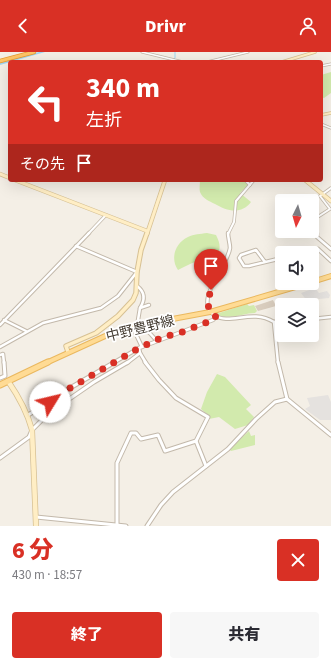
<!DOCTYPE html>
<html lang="ja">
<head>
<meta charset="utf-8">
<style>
  :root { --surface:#fff; --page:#f7f7f7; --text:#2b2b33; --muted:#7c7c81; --accent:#d93025 }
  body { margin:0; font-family:"Source Sans 3","Noto Sans JP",sans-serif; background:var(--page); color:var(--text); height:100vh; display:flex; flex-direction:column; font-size:15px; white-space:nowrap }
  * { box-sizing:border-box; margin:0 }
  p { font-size:13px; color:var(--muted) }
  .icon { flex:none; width:22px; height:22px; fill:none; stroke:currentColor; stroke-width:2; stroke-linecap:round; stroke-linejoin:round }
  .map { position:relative; height:474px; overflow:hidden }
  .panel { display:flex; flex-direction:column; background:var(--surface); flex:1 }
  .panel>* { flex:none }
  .guide { position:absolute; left:8px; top:8px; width:315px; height:122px; border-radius:4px; box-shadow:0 4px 16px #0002; background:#d93025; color:#fff; overflow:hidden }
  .needle { width:26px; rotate:185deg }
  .buttons { position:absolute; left:275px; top:142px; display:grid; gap:8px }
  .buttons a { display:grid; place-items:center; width:44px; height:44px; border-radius:4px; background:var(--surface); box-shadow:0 4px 16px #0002; font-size:20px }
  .pin { position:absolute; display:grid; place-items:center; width:34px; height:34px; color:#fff; margin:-41px -17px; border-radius:50% 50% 50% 0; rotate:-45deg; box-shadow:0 0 4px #0007 }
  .pin .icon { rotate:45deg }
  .me { position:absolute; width:44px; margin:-22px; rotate:54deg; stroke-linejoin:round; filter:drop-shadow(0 0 3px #0008) }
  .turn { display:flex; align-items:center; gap:14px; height:84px; padding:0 12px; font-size:18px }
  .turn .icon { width:52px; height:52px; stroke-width:2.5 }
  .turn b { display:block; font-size:28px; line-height:34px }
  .then { display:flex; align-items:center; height:38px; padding:0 12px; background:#0003; gap:8px; font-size:15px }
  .round { display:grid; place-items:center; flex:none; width:42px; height:42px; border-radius:4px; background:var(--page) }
  .headline { display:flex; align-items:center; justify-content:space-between; height:68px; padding:0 12px }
  h1 { font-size:24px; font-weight:800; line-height:30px; color:var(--accent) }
  .cta { display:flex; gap:8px; margin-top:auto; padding:8px 12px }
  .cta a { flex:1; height:46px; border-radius:4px; background:var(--accent); color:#fff; font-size:16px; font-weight:800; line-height:46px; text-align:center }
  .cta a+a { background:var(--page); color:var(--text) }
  header { display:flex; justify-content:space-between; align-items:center; height:52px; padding:0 12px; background:var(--accent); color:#fff; font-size:18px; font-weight:800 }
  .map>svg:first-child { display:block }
  .green { fill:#d2eaad }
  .parking { fill:#e5e2df }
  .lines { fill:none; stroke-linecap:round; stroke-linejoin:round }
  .stream { stroke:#9fd6f4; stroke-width:1 }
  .river { fill:#9fd6f4; fill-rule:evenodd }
  .building { fill:#d9cdbe }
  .street-far3-casing { stroke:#c3b9ab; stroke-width:3 }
  .street-far2-casing { stroke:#c3b9ab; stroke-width:3.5 }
  .street-far1-casing { stroke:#c3b9ab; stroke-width:4.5 }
  .street-casing { stroke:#c3b9ab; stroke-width:5 }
  .secondary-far3-casing { stroke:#d7c194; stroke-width:3.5 }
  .secondary-far2-casing { stroke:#d7c194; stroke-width:4.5 }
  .secondary-far1-casing { stroke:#d7c194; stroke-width:5.5 }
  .secondary-casing { stroke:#d7c194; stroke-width:6 }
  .primary-far1-casing { stroke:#eab85f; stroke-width:6 }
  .primary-casing { stroke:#eab85f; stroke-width:7 }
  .highway-casing { stroke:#e5982f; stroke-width:4.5 }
  .street-far3 { stroke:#fff; stroke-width:1.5 }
  .street-far2 { stroke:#fff; stroke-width:2 }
  .street-far1 { stroke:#fff; stroke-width:2.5 }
  .street { stroke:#fff; stroke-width:3 }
  .secondary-far3 { stroke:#ffeec5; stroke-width:2 }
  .secondary-far2 { stroke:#ffeec5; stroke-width:3 }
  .secondary-far1 { stroke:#ffeec5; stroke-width:3.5 }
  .secondary { stroke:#ffeec5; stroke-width:4.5 }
  .primary-far1 { stroke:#ffdb94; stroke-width:4 }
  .primary { stroke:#ffdb94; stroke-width:5 }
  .highway { stroke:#ffc466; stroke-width:3 }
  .route { stroke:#d93025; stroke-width:7; stroke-dasharray:0 12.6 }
  .labels { text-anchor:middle; stroke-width:3.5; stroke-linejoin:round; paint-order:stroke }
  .street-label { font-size:14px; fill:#473f35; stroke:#fff }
</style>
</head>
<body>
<header><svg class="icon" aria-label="back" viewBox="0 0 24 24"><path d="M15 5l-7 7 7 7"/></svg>Drivr<svg class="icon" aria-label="person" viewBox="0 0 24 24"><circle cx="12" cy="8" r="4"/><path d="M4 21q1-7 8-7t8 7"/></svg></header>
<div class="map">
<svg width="331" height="474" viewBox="0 0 331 474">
  <rect width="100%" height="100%" fill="#f4efe6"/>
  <g class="green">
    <polygon points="331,20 331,41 324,46 321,45 321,23"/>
    <path d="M200,128H253L240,141L251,150C241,163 227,159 215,152C209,149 203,147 200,140C199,137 200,132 200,128Z"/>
    <path d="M207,181L216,183C227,204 211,206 195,210C189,212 184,215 178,218C170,207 175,191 188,185C194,182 200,182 207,181Z"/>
    <path d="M247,252L249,254L254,253L257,259L255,261C244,261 227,269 216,262Z"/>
    <polygon points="217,322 225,325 251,353 246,357 254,365 248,373 235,377 219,365 209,367 209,364 201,357 207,340"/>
    <polygon points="249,379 251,384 255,383 255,393 231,399 229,397"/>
  </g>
  <g class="parking">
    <polygon points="315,236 319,241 327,239 330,243 329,246 319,247 317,246 307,249 301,241"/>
    <polygon points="328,343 331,350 331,368 320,368 305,357 310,354 307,346"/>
  </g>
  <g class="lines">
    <polyline class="stream" points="171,10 175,6 175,0"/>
    <polygon class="river" points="39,0 45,0 0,13 0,11"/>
  </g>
  <polygon class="building" points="273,248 276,254 258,259 255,254"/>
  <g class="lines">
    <defs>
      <g id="street-far3">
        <polyline points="142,0 183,10"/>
        <polyline points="207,10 248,0"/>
        <polyline points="321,14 331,12"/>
        <polyline points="321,72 331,76"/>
      </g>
      <g id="street-far2">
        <polyline points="245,128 250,133"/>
        <polyline points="88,182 106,163"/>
        <polyline points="228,182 234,170 236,149 254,128"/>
        <polyline points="317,182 316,174 313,168 330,157 320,144 331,136"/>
      </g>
      <g id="street-far1">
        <path d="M228,181C228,186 230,191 230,196C228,214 193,249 214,263C230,274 251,256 274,270L278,311"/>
        <polyline points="317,181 317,185 331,197"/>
        <polyline points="318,197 331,209"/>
        <polyline points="265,210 256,198 241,203 239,206 244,214 249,214 282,206"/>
        <path d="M137,234C145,240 145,248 140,256"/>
        <polyline points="312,267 331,265"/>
        <polyline points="4,268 26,279"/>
        <polyline points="274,270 282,269"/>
        <polyline points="148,272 145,276 156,288"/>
        <polyline points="0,273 89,181"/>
        <polyline points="137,274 140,256 149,253"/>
        <polyline points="133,276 142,295"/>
        <polyline points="0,295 43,271 101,256 118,244 137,220 76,194"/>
        <polyline points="140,301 146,311"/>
        <polyline points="0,303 3,302 4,311"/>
        <polyline points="113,311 139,296"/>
        <polyline points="127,311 140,301 139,296 213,268 216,265"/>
      </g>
      <g id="street">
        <polyline points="278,310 287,347 331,383"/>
        <polyline points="0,326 5,324 4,310"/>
        <polyline points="28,363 50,350 51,347 115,310"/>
        <polyline points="196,389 206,414"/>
        <polyline points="0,406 29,385 32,378 49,361 94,330 128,310"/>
        <polyline points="36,465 126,474"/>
        <polyline points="117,473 117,411 131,381 136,381 141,387 158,383 165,399 196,389 208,365 176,346 159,328 145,310"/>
        <polyline points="147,474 161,453 173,440 228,397 256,367 275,350 287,347"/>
      </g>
      <g id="secondary-far3">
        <polyline points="282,10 315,0"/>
        <polyline points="321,63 331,61"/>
      </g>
      <g id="secondary-far2">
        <polyline points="0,122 10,126"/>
        <polyline points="15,128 147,179"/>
        <polyline points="305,128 331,149"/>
        <polyline points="147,182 165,128"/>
      </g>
      <polyline id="secondary-far1" points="68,300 66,294 96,281 118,264 133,248 136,241 137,220 141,198 147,181"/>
      <path id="secondary" d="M8,329C19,345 27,359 32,378L36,474"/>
      <g id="primary-far1">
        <polyline points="312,230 331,224"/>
        <polyline points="46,311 114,280 151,271 210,260 309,231"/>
      </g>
      <polyline id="primary" points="0,333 48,310"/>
      <polyline id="highway" points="0,9 34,0"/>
    </defs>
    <use href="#street-far3" class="street-far3-casing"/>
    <use href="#street-far2" class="street-far2-casing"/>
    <use href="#street-far1" class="street-far1-casing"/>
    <use href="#street" class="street-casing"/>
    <use href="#secondary-far3" class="secondary-far3-casing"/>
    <use href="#secondary-far2" class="secondary-far2-casing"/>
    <use href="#secondary-far1" class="secondary-far1-casing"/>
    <use href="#secondary" class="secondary-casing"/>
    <use href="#primary-far1" class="primary-far1-casing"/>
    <use href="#primary" class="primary-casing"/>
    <use href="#highway" class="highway-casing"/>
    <use href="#street-far3" class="street-far3"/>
    <use href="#street-far2" class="street-far2"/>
    <use href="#street-far1" class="street-far1"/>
    <use href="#street" class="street"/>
    <use href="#secondary-far3" class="secondary-far3"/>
    <use href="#secondary-far2" class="secondary-far2"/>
    <use href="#secondary-far1" class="secondary-far1"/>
    <use href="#secondary" class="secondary"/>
    <use href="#primary-far1" class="primary-far1"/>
    <use href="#primary" class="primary"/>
    <use href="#highway" class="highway"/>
  </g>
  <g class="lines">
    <path class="route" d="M50,350L51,347L139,296L163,285L182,280L213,268L216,265C206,257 207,250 211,238"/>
  </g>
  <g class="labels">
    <g class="street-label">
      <text transform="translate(140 276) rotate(-14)" y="5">中野豊野線</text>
    </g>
  </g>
</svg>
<div class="buttons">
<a><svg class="needle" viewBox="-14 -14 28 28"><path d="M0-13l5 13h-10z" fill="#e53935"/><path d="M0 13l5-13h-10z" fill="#7c7c81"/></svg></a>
<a><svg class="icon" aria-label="sound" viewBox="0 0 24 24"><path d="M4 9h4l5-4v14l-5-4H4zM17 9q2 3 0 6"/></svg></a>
<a><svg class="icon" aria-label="layers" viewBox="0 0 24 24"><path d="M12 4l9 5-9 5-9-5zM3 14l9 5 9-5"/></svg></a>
</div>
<div class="pin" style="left:211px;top:238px;background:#d93025"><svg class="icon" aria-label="arrive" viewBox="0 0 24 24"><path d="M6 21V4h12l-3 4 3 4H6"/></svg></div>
<svg class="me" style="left:50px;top:350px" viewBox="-20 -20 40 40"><circle r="19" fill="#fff"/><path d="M0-13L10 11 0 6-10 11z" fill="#d93025"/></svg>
<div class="guide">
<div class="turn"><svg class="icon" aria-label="left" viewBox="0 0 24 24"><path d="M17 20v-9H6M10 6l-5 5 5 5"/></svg><div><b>340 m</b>左折</div></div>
<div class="then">その先<svg class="icon" aria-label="arrive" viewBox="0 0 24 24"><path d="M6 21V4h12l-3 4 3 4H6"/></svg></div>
</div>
</div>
<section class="panel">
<div class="headline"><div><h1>6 分</h1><p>430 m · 18:57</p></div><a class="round" style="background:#d93025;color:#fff"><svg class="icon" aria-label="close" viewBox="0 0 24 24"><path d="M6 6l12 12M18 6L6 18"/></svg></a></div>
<div class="cta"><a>終了</a><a>共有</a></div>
</section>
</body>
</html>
